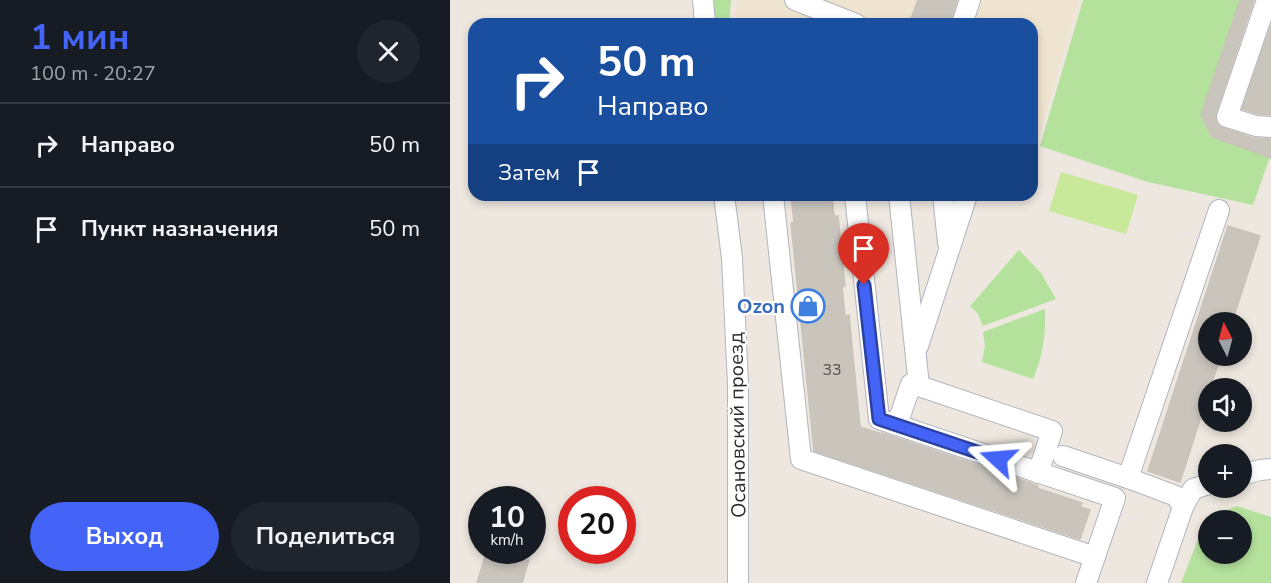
<!DOCTYPE html>
<html lang="ru">
<head>
<meta charset="utf-8">
<style>
  :root { --surface:#171b24; --page:#20242c; --text:#f1f3f6; --muted:#9ea1a6; --line:#363941; --accent:#4364f6 }
  body { margin:0; font-family:"Nunito Sans",sans-serif; background:var(--page); color:var(--text); height:100vh; display:flex; flex-direction:column; font-size:22px; white-space:nowrap }
  * { box-sizing:border-box; margin:0 }
  p { font-size:20px; color:var(--muted) }
  .icon { flex:none; width:33px; height:33px; fill:none; stroke:currentColor; stroke-width:2; stroke-linecap:round; stroke-linejoin:round }
  .map { position:relative; flex:1; overflow:hidden }
  .sheet { display:flex; flex-direction:column; background:var(--surface); width:450px }
  .sheet>* { flex:none }
  .top-card { position:absolute; left:18px; top:18px; width:570px; height:183px; border-radius:18px; box-shadow:0 3px 9px #0003; background:#1a4fa0; color:#fff; overflow:hidden }
  .needle { width:39px; rotate:354deg }
  .tools { position:absolute; left:748px; top:312px; display:grid; gap:12px }
  .tools a { display:grid; place-items:center; width:54px; height:54px; border-radius:50%; background:var(--surface); box-shadow:0 3px 9px #0003; font-size:30px }
  .speed { position:absolute; left:18px; top:486px; display:flex; gap:12px; font-size:30px; font-weight:700; text-align:center }
  .speed>* { display:grid; place-content:center; width:78px; height:78px; border-radius:50%; background:var(--surface); box-shadow:0 3px 9px #0003; line-height:1 }
  .speed small { font-size:15px; font-weight:400 }
  .speed .limit { border:9px solid #d22; background:#fff; color:#111 }
  .pin { position:absolute; display:grid; place-items:center; width:51px; height:51px; color:#fff; margin:-62px -26px; border-radius:50% 50% 50% 0; rotate:-45deg; box-shadow:0 0 6px #0007 }
  .pin .icon { rotate:45deg }
  .me { position:absolute; width:66px; margin:-33px; rotate:289deg; stroke-linejoin:round; filter:drop-shadow(0 0 4px #0008) }
  .turn { display:flex; align-items:center; gap:21px; height:126px; padding:0 30px; font-size:27px }
  .turn .icon { width:78px; height:78px; stroke-width:2.5 }
  .turn b { display:block; font-size:42px; line-height:51px }
  .then { display:flex; align-items:center; height:57px; padding:0 30px; background:#0003; gap:12px; font-size:22px }
  .round { display:grid; place-items:center; flex:none; width:63px; height:63px; border-radius:32px; background:var(--page) }
  .summary { display:flex; align-items:center; justify-content:space-between; height:102px; padding:0 30px }
  h1 { font-size:36px; font-weight:700; line-height:45px; color:var(--accent) }
  .primary-button { display:flex; gap:12px; margin-top:auto; padding:12px 30px }
  .primary-button a { flex:1; height:69px; border-radius:36px; background:var(--accent); color:#fff; font-size:24px; font-weight:700; line-height:69px; text-align:center }
  .primary-button a+a { background:var(--page); color:var(--text) }
  ul { padding:0; list-style:none }
  li { display:flex; align-items:center; gap:18px; height:84px; padding:0 30px; border-top:2px solid var(--line) }
  li div { flex:1 }
  li b { display:block; font-size:22px }
  li em { font-style:normal }
  main { display:flex; flex:1; min-height:0 }
  .map>svg:first-child { display:block }
  .education { fill:#eee4cf }
  .green { fill:#b4e29d; fill-rule:evenodd }
  .pitch { fill:#c7e999 }
  .building { fill:#c9c5bd; stroke:#c9c3b8; stroke-width:1.5 }
  .lines { fill:none; stroke-linecap:round; stroke-linejoin:round }
  .minor-casing { stroke:#b2b5bf; stroke-width:22 }
  .minor { stroke:#fff; stroke-width:20 }
  .route-casing { stroke:#2c41a0; stroke-width:15 }
  .route { stroke:#4364f6; stroke-width:10 }
  .labels { text-anchor:middle; stroke-width:4.5; stroke-linejoin:round; paint-order:stroke }
  .number-label { font-size:16px; fill:#535250 }
  .shop-label { font-size:20px; font-weight:bold; fill:#366cbe; stroke:#fff; text-anchor:end }
  .street-label { font-size:20px; fill:#2c2c2c; stroke:#fff }
</style>
</head>
<body>
<main>
<section class="sheet">
<div class="summary"><div><h1>1 мин</h1><p>100 m · 20:27</p></div><a class="round"><svg class="icon" aria-label="close" viewBox="0 0 24 24"><path d="M6 6l12 12M18 6L6 18"/></svg></a></div>
<ul>
<li><svg class="icon" aria-label="right" viewBox="0 0 24 24"><path d="M7 20v-9h11M14 6l5 5-5 5"/></svg><div><b>Направо</b></div><em>50 m</em></li>
<li><svg class="icon" aria-label="arrive" viewBox="0 0 24 24"><path d="M6 21V4h12l-3 4 3 4H6"/></svg><div><b>Пункт назначения</b></div><em>50 m</em></li>
</ul>
<div class="primary-button"><a>Выход</a><a>Поделиться</a></div>
</section>
<div class="map">
<svg width="821" height="583" viewBox="0 0 821 583">
  <rect width="100%" height="100%" fill="#ede7df"/>
  <polygon class="education" points="287,0 629,0 588,141 582,139 582,24 285,24"/>
  <g class="green">
    <polygon points="262,0 281,0 279,24 264,24"/>
    <polygon points="633,0 790,0 751,115 762,137 820,157 803,205 698,182 590,146"/>
    <polygon points="569,250 591,273 606,299 533,326 528,314 520,306"/>
    <path d="M595,309C596,334 593,356 583,379L532,362L535,346L533,332Z"/>
    <path d="M787,506L821,517V583H731L756,519ZM792,520V554H759V520Z"/>
  </g>
  <polygon class="pitch" points="611,172 688,195 676,234 599,211"/>
  <g class="building">
    <polygon points="468,0 507,0 500,24 459,24"/>
    <polygon points="790,0 804,0 766,113 765,119 768,125 773,128 803,138 821,139 821,158 762,137 751,115"/>
    <polygon points="821,25 821,115 808,114 792,109"/>
    <polygon points="341,195 382,195 384,216 388,216 395,286 392,287 395,316 399,315 410,427 432,434 432,433 581,483 581,484 588,486 587,488 632,503 630,507 640,510 630,539 364,451 341,223 344,223"/>
    <polygon points="778,226 810,236 782,322 759,322 759,356 771,356 760,388 759,388 759,392 730,482 698,471"/>
    <polygon points="37,550 50,550 79,560 72,583 27,583"/>
  </g>
  <g class="lines">
    <defs>
      <g id="minor">
        <polyline points="253,0 255,24"/>
        <polyline points="345,0 406,24"/>
        <polyline points="817,0 777,117 806,126 821,127"/>
        <polyline points="512,24 520,0"/>
        <polyline points="274,195 282,258 288,384 288,583"/>
        <polyline points="323,195 351,459 645,557"/>
        <polyline points="405,195 429,419 665,498 636,583"/>
        <polyline points="449,195 469,386"/>
        <polyline points="493,195 498,243"/>
        <polyline points="468,346 517,195"/>
        <polyline points="447,425 461,384 469,386 602,431 588,473"/>
        <polyline points="613,456 678,478"/>
        <polyline points="792,475 810,470 821,469"/>
        <polyline points="733,507 726,496 678,478 769,210"/>
        <polyline points="707,583 733,507 743,489 759,484"/>
      </g>
    </defs>
    <use href="#minor" class="minor-casing"/>
    <use href="#minor" class="minor"/>
  </g>
  <g class="lines">
    <defs>
      <polyline id="route" points="414,285 429,419 548,459"/>
    </defs>
    <use href="#route" class="route-casing"/>
    <use href="#route" class="route"/>
  </g>
  <defs>
    <symbol id="shop-ring" viewBox="-11 -11 22 22"><circle r="9.5" fill="#fff" stroke="#3f7fe0" stroke-width="1.5"/><path d="M-5-2.5h2.3a2.7 3.5 0 0 1 5.4 0H5L5.5 6h-11ZM-1.5-2.5h3a1.5 2.3 0 0 0-3 0Z" fill="#3f7fe0"/></symbol>
  </defs>
  <g fill-rule="evenodd">
    <use href="#shop-ring" x="339" y="287" width="38" height="38"/>
  </g>
  <g class="labels">
    <g class="number-label">
      <text x="382" y="375">33</text>
    </g>
    <g class="shop-label">
      <text x="335" y="313">Ozon</text>
    </g>
    <g class="street-label">
      <text transform="translate(287 425) rotate(-91)" y="7">Осановский проезд</text>
    </g>
  </g>
</svg>
<div class="tools">
<a><svg class="needle" viewBox="-14 -14 28 28"><path d="M0-13l5 13h-10z" fill="#e53935"/><path d="M0 13l5-13h-10z" fill="#9ea1a6"/></svg></a>
<a><svg class="icon" aria-label="sound" viewBox="0 0 24 24"><path d="M4 9h4l5-4v14l-5-4H4zM17 9q2 3 0 6"/></svg></a>
<a>+</a>
<a>−</a>
</div>
<div class="speed"><div>10<small>km/h</small></div><div class="limit">20</div></div>
<div class="pin" style="left:414px;top:285px;background:#d93025"><svg class="icon" aria-label="arrive" viewBox="0 0 24 24"><path d="M6 21V4h12l-3 4 3 4H6"/></svg></div>
<svg class="me" style="left:548px;top:459px" viewBox="-20 -20 40 40"><path d="M0-17L14 15 0 8-14 15z" fill="#4364f6" stroke="#fff" stroke-width="4"/></svg>
<div class="top-card">
<div class="turn"><svg class="icon" aria-label="right" viewBox="0 0 24 24"><path d="M7 20v-9h11M14 6l5 5-5 5"/></svg><div><b>50 m</b>Направо</div></div>
<div class="then">Затем<svg class="icon" aria-label="arrive" viewBox="0 0 24 24"><path d="M6 21V4h12l-3 4 3 4H6"/></svg></div>
</div>
</div>
</main>
</body>
</html>
